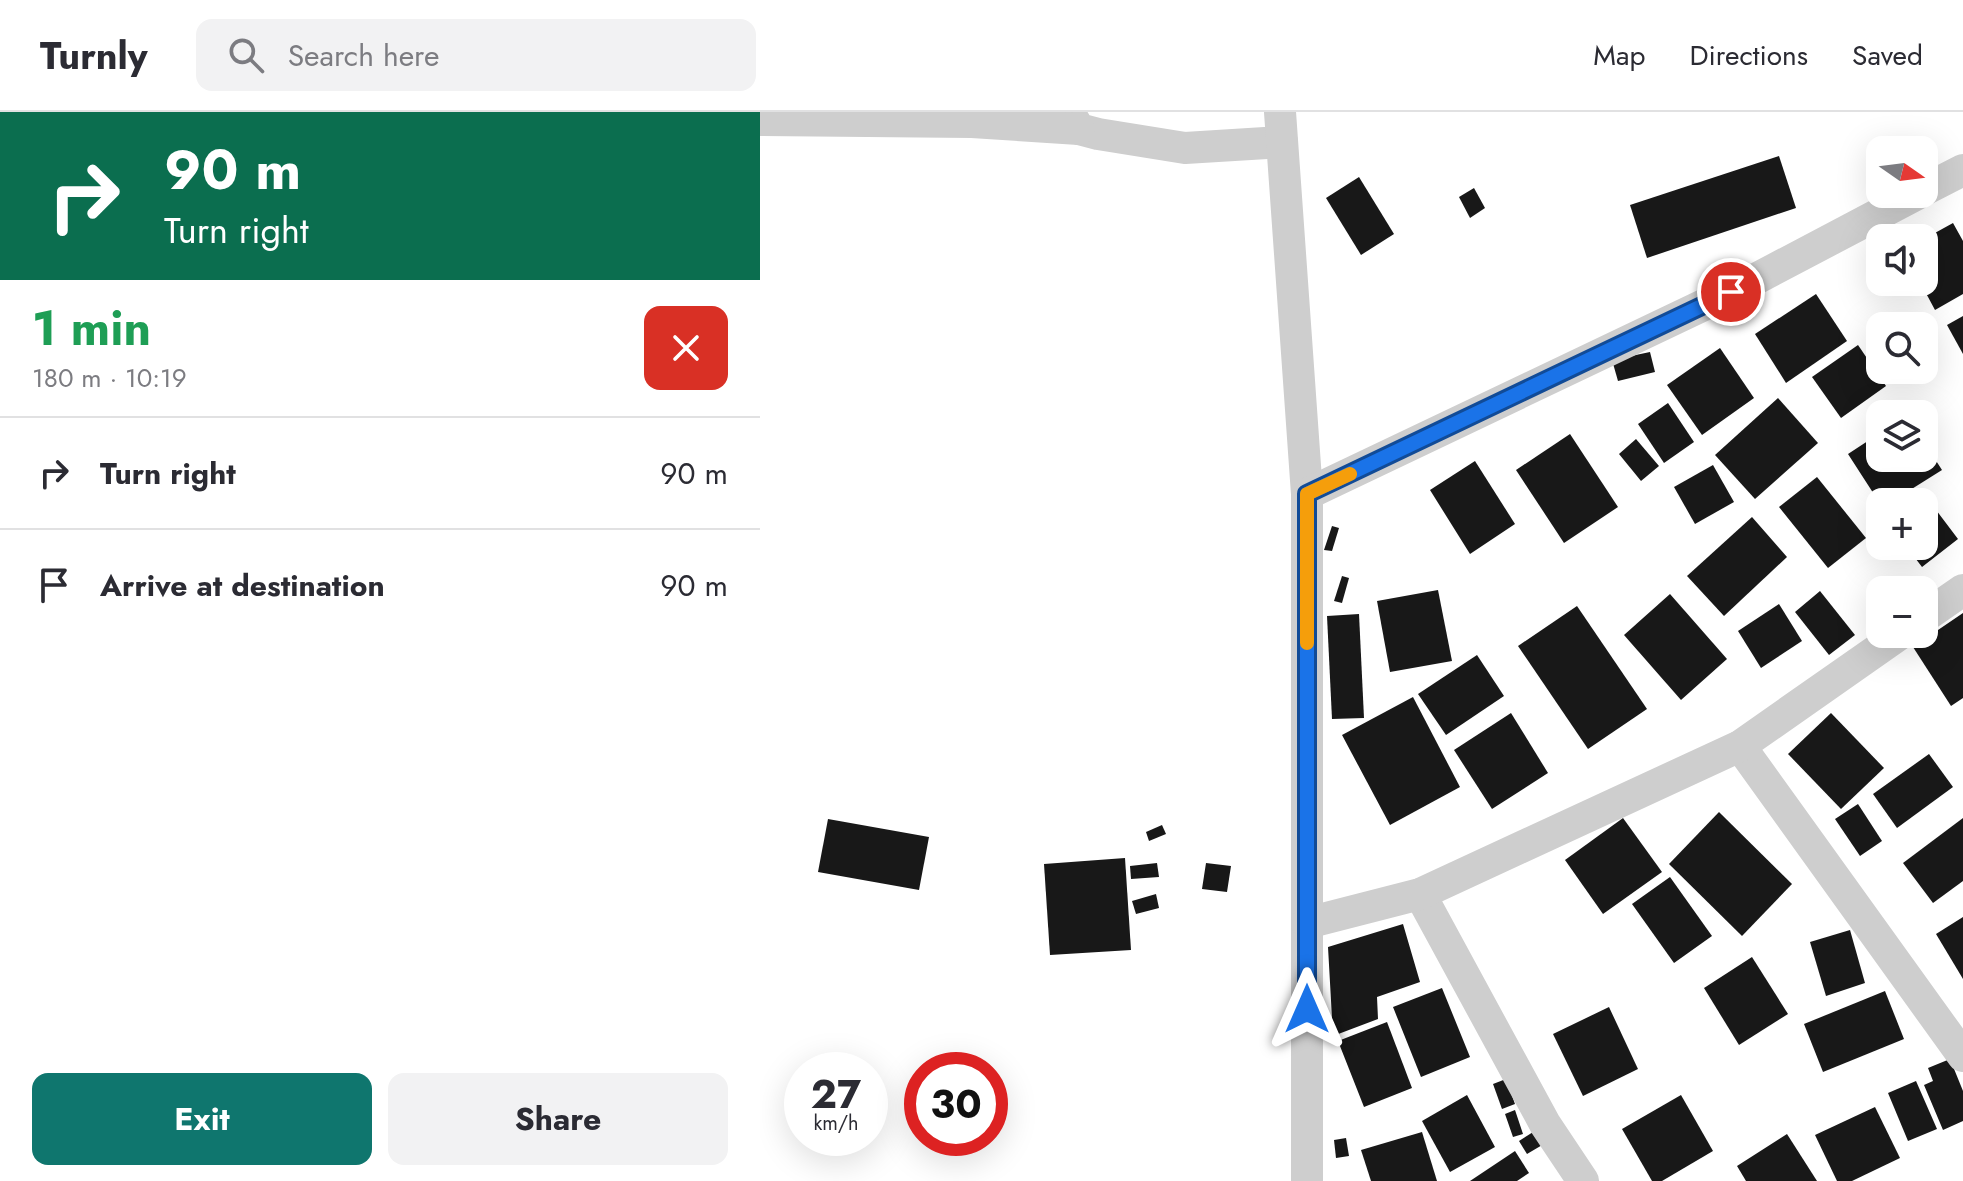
<!DOCTYPE html>
<html lang="en">
<head>
<meta charset="utf-8">
<style>
  :root { --surface:#fff; --page:#f2f2f3; --text:#2b2b33; --muted:#7c7c81; --line:#e1e1e2; --accent:#0f766e }
  body { margin:0; font-family:Jost,sans-serif; background:var(--page); color:var(--text); height:100vh; display:flex; flex-direction:column; font-size:30px; white-space:nowrap }
  * { box-sizing:border-box; margin:0 }
  p { font-size:26px; color:var(--muted) }
  .icon { flex:none; width:44px; height:44px; fill:none; stroke:currentColor; stroke-width:2; stroke-linecap:round; stroke-linejoin:round }
  .map { position:relative; flex:1; overflow:hidden }
  .sheet { display:flex; flex-direction:column; background:var(--surface); width:760px }
  .sheet>* { flex:none }
  .hud { background:#0b6e4f; color:#fff; overflow:hidden }
  .needle { width:52px; rotate:104deg }
  .fabs { position:absolute; left:1106px; top:24px; display:grid; gap:16px }
  .fabs a { display:grid; place-items:center; width:72px; height:72px; border-radius:16px; background:var(--surface); box-shadow:0 8px 32px #0002; font-size:40px }
  .speed { position:absolute; left:24px; top:940px; display:flex; gap:16px; font-size:40px; font-weight:700; text-align:center }
  .speed>* { display:grid; place-content:center; width:104px; height:104px; border-radius:50%; background:var(--surface); box-shadow:0 8px 32px #0002; line-height:1 }
  .speed small { font-size:20px; font-weight:400 }
  .speed .limit { border:12px solid #d22; background:#fff; color:#111 }
  .pin { position:absolute; display:grid; place-items:center; width:68px; height:68px; color:#fff; margin:-34px; border:4px solid #fff; border-radius:50%; box-shadow:0 2px 8px #0007 }
  .me { position:absolute; width:88px; margin:-44px; rotate:0deg; stroke-linejoin:round; filter:drop-shadow(0 0 6px #0008) }
  .turn { display:flex; align-items:center; gap:28px; height:168px; padding:0 32px; font-size:36px }
  .turn .icon { width:104px; height:104px; stroke-width:2.5 }
  .turn b { display:block; font-size:56px; line-height:68px }
  .round { display:grid; place-items:center; flex:none; width:84px; height:84px; border-radius:16px; background:var(--page) }
  .overview { display:flex; align-items:center; justify-content:space-between; height:136px; padding:0 32px }
  h1 { font-size:48px; font-weight:700; line-height:60px; color:#1e9e55 }
  .primary-button { display:flex; gap:16px; margin-top:auto; padding:16px 32px }
  .primary-button a { flex:1; height:92px; border-radius:16px; background:var(--accent); color:#fff; font-size:32px; font-weight:700; line-height:92px; text-align:center }
  .primary-button a+a { background:var(--page); color:var(--text) }
  ul { padding:0; list-style:none }
  li { display:flex; align-items:center; gap:24px; height:112px; padding:0 32px; border-top:2px solid var(--line) }
  li div { flex:1 }
  li b { display:block; font-size:30px }
  li em { font-style:normal }
  header { display:flex; align-items:center; gap:48px; box-sizing:border-box; height:112px; padding:0 40px; background:var(--surface); border-bottom:2px solid var(--line) }
  header strong { font-size:38px }
  nav { display:flex; gap:44px; margin-inline-start:auto; font-size:28px }
  .search { width:560px; height:72px; background:var(--page); display:flex; align-items:center; gap:20px; box-sizing:border-box; padding:0 28px; border-radius:16px; color:var(--muted); font-size:30px }
  main { display:flex; flex:1; min-height:0 }
  .map>svg:first-child { display:block }
  .building { fill:#181818 }
  .lines { fill:none; stroke-linecap:round; stroke-linejoin:round }
  .minor { stroke:#cecece; stroke-width:32 }
  .route-casing { stroke:#114b97; stroke-width:20 }
  .route { stroke:#1a73e8; stroke-width:14 }
  .slow { stroke:#f59e0b; stroke-width:14 }
</style>
</head>
<body>
<header>
<strong>Turnly</strong>
<div class="search"><svg class="icon" aria-label="search" viewBox="0 0 24 24"><circle cx="10" cy="10" r="6"/><path d="M15 15l6 6"/></svg>Search here</div>
<nav><a>Map</a><a>Directions</a><a>Saved</a></nav>
</header>
<main>
<section class="sheet">
<div class="hud">
<div class="turn"><svg class="icon" aria-label="right" viewBox="0 0 24 24"><path d="M7 20v-9h11M14 6l5 5-5 5"/></svg><div><b>90 m</b>Turn right</div></div>
</div>
<div class="overview"><div><h1>1 min</h1><p>180 m · 10:19</p></div><a class="round" style="background:#d93025;color:#fff"><svg class="icon" aria-label="close" viewBox="0 0 24 24"><path d="M6 6l12 12M18 6L6 18"/></svg></a></div>
<ul>
<li><svg class="icon" aria-label="right" viewBox="0 0 24 24"><path d="M7 20v-9h11M14 6l5 5-5 5"/></svg><div><b>Turn right</b></div><em>90 m</em></li>
<li><svg class="icon" aria-label="arrive" viewBox="0 0 24 24"><path d="M6 21V4h12l-3 4 3 4H6"/></svg><div><b>Arrive at destination</b></div><em>90 m</em></li>
</ul>
<div class="primary-button"><a>Exit</a><a>Share</a></div>
</section>
<div class="map">
<svg width="1203" height="1069" viewBox="0 0 1203 1069">
  <rect width="100%" height="100%" fill="#fff"/>
  <g class="building">
    <polygon points="1019,44 1036,96 887,146 870,93"/>
    <polygon points="599,65 634,122 601,143 566,86"/>
    <polygon points="714,76 725,96 710,106 699,85"/>
    <polygon points="1193,111 1203,129 1203,182 1175,198 1160,170 1164,170 1164,127"/>
    <polygon points="1056,182 1087,229 1026,271 995,222"/>
    <polygon points="1203,204 1203,242 1187,213"/>
    <polygon points="1098,233 1126,274 1081,306 1052,265"/>
    <polygon points="960,236 994,286 942,323 907,273"/>
    <polygon points="890,240 895,260 858,269 852,248"/>
    <polygon points="1018,286 1058,331 995,387 955,343"/>
    <polygon points="908,291 934,330 904,351 878,312"/>
    <polygon points="1120,321 1120,346 1164,346 1164,330 1182,358 1131,390 1119,390 1088,342"/>
    <polygon points="810,322 858,395 804,431 756,358"/>
    <polygon points="876,327 899,354 881,369 859,342"/>
    <polygon points="715,349 755,412 710,442 670,378"/>
    <polygon points="953,353 974,390 935,412 914,375"/>
    <polygon points="1057,365 1106,426 1068,456 1019,395"/>
    <polygon points="1164,382 1198,427 1162,455 1146,434 1164,434 1164,390 1154,390"/>
    <polygon points="992,405 1027,445 964,504 927,464"/>
    <polygon points="572,414 579,416 572,439 564,438"/>
    <polygon points="582,464 589,466 582,491 574,489"/>
    <polygon points="678,478 692,549 630,560 617,489"/>
    <polygon points="1060,479 1095,523 1069,543 1035,500"/>
    <polygon points="910,482 967,547 921,588 864,523"/>
    <polygon points="1019,492 1042,529 1001,556 978,519"/>
    <polygon points="817,494 887,597 828,637 758,534"/>
    <polygon points="1203,501 1203,586 1191,594 1153,535"/>
    <polygon points="599,502 604,606 572,607 567,504"/>
    <polygon points="717,543 744,584 686,623 658,582"/>
    <polygon points="653,585 700,675 630,713 582,623"/>
    <polygon points="751,601 788,661 732,697 694,638"/>
    <polygon points="1071,601 1124,656 1081,697 1028,642"/>
    <polygon points="1169,642 1193,675 1137,716 1113,682"/>
    <polygon points="1098,692 1122,729 1100,744 1075,707"/>
    <polygon points="959,700 1032,772 982,824 909,752"/>
    <polygon points="863,706 902,760 843,802 805,748"/>
    <polygon points="1203,706 1203,769 1173,791 1143,751"/>
    <polygon points="68,707 169,725 159,778 58,760"/>
    <polygon points="402,713 406,722 389,729 386,720"/>
    <polygon points="365,746 371,838 290,843 284,752"/>
    <polygon points="397,751 399,765 371,767 370,754"/>
    <polygon points="446,751 471,754 467,780 442,777"/>
    <polygon points="910,765 952,824 914,851 872,792"/>
    <polygon points="396,782 399,796 376,802 372,789"/>
    <polygon points="1203,805 1203,867 1176,822"/>
    <polygon points="643,812 660,870 617,885 618,907 573,924 568,835"/>
    <polygon points="1090,818 1105,871 1066,884 1050,830"/>
    <polygon points="992,845 1028,902 979,933 944,876"/>
    <polygon points="682,876 710,945 661,965 633,895"/>
    <polygon points="1125,879 1144,927 1063,960 1044,912"/>
    <polygon points="849,895 878,957 823,984 793,922"/>
    <polygon points="627,910 652,976 604,995 578,929"/>
    <polygon points="1190,947 1203,979 1203,1009 1183,1018 1164,973 1173,969 1168,956"/>
    <polygon points="746,967 755,992 742,997 733,972"/>
    <polygon points="1156,969 1177,1017 1148,1029 1128,981"/>
    <polygon points="707,983 735,1035 690,1060 662,1009"/>
    <polygon points="921,983 953,1039 902,1069 892,1069 862,1017"/>
    <polygon points="1115,995 1140,1046 1092,1069 1077,1069 1055,1023"/>
    <polygon points="755,998 763,1022 753,1025 745,1002"/>
    <polygon points="781,1015 789,1029 767,1042 759,1029"/>
    <polygon points="662,1020 677,1069 611,1069 601,1038"/>
    <polygon points="1027,1022 1057,1069 986,1069 977,1054"/>
    <polygon points="586,1026 589,1044 576,1046 574,1028"/>
    <polygon points="755,1039 769,1061 757,1069 710,1069"/>
  </g>
  <g class="lines">
    <g class="minor">
      <polyline points="309,0 319,17 338,22 425,36 522,30"/>
      <polyline points="520,0 547,382 547,1069"/>
      <polyline points="0,8 212,10 319,17"/>
      <polyline points="1164,78 1203,58"/>
      <polyline points="547,382 971,180 1157,82"/>
      <polyline points="1164,505 1203,478"/>
      <polyline points="980,634 1203,944"/>
      <polyline points="660,782 785,1012 823,1069"/>
      <polyline points="547,811 660,782 980,634 1140,522"/>
    </g>
  </g>
  <g class="lines">
    <defs>
      <polyline id="route" points="547,897 547,382 971,180"/>
    </defs>
    <use href="#route" class="route-casing"/>
    <use href="#route" class="route"/>
    <polyline class="slow" points="547,531 547,382 590,362"/>
  </g>
</svg>
<div class="fabs">
<a><svg class="needle" viewBox="-14 -14 28 28"><path d="M0-13l5 13h-10z" fill="#e53935"/><path d="M0 13l5-13h-10z" fill="#7c7c81"/></svg></a>
<a><svg class="icon" aria-label="sound" viewBox="0 0 24 24"><path d="M4 9h4l5-4v14l-5-4H4zM17 9q2 3 0 6"/></svg></a>
<a><svg class="icon" aria-label="search" viewBox="0 0 24 24"><circle cx="10" cy="10" r="6"/><path d="M15 15l6 6"/></svg></a>
<a><svg class="icon" aria-label="layers" viewBox="0 0 24 24"><path d="M12 4l9 5-9 5-9-5zM3 14l9 5 9-5"/></svg></a>
<a>+</a>
<a>−</a>
</div>
<div class="speed"><div>27<small>km/h</small></div><div class="limit">30</div></div>
<div class="pin" style="left:971px;top:180px;background:#d93025"><svg class="icon" aria-label="arrive" viewBox="0 0 24 24"><path d="M6 21V4h12l-3 4 3 4H6"/></svg></div>
<svg class="me" style="left:547px;top:897px" viewBox="-20 -20 40 40"><path d="M0-17L14 15 0 8-14 15z" fill="#1a73e8" stroke="#fff" stroke-width="4"/></svg>
</div>
</main>
</body>
</html>
